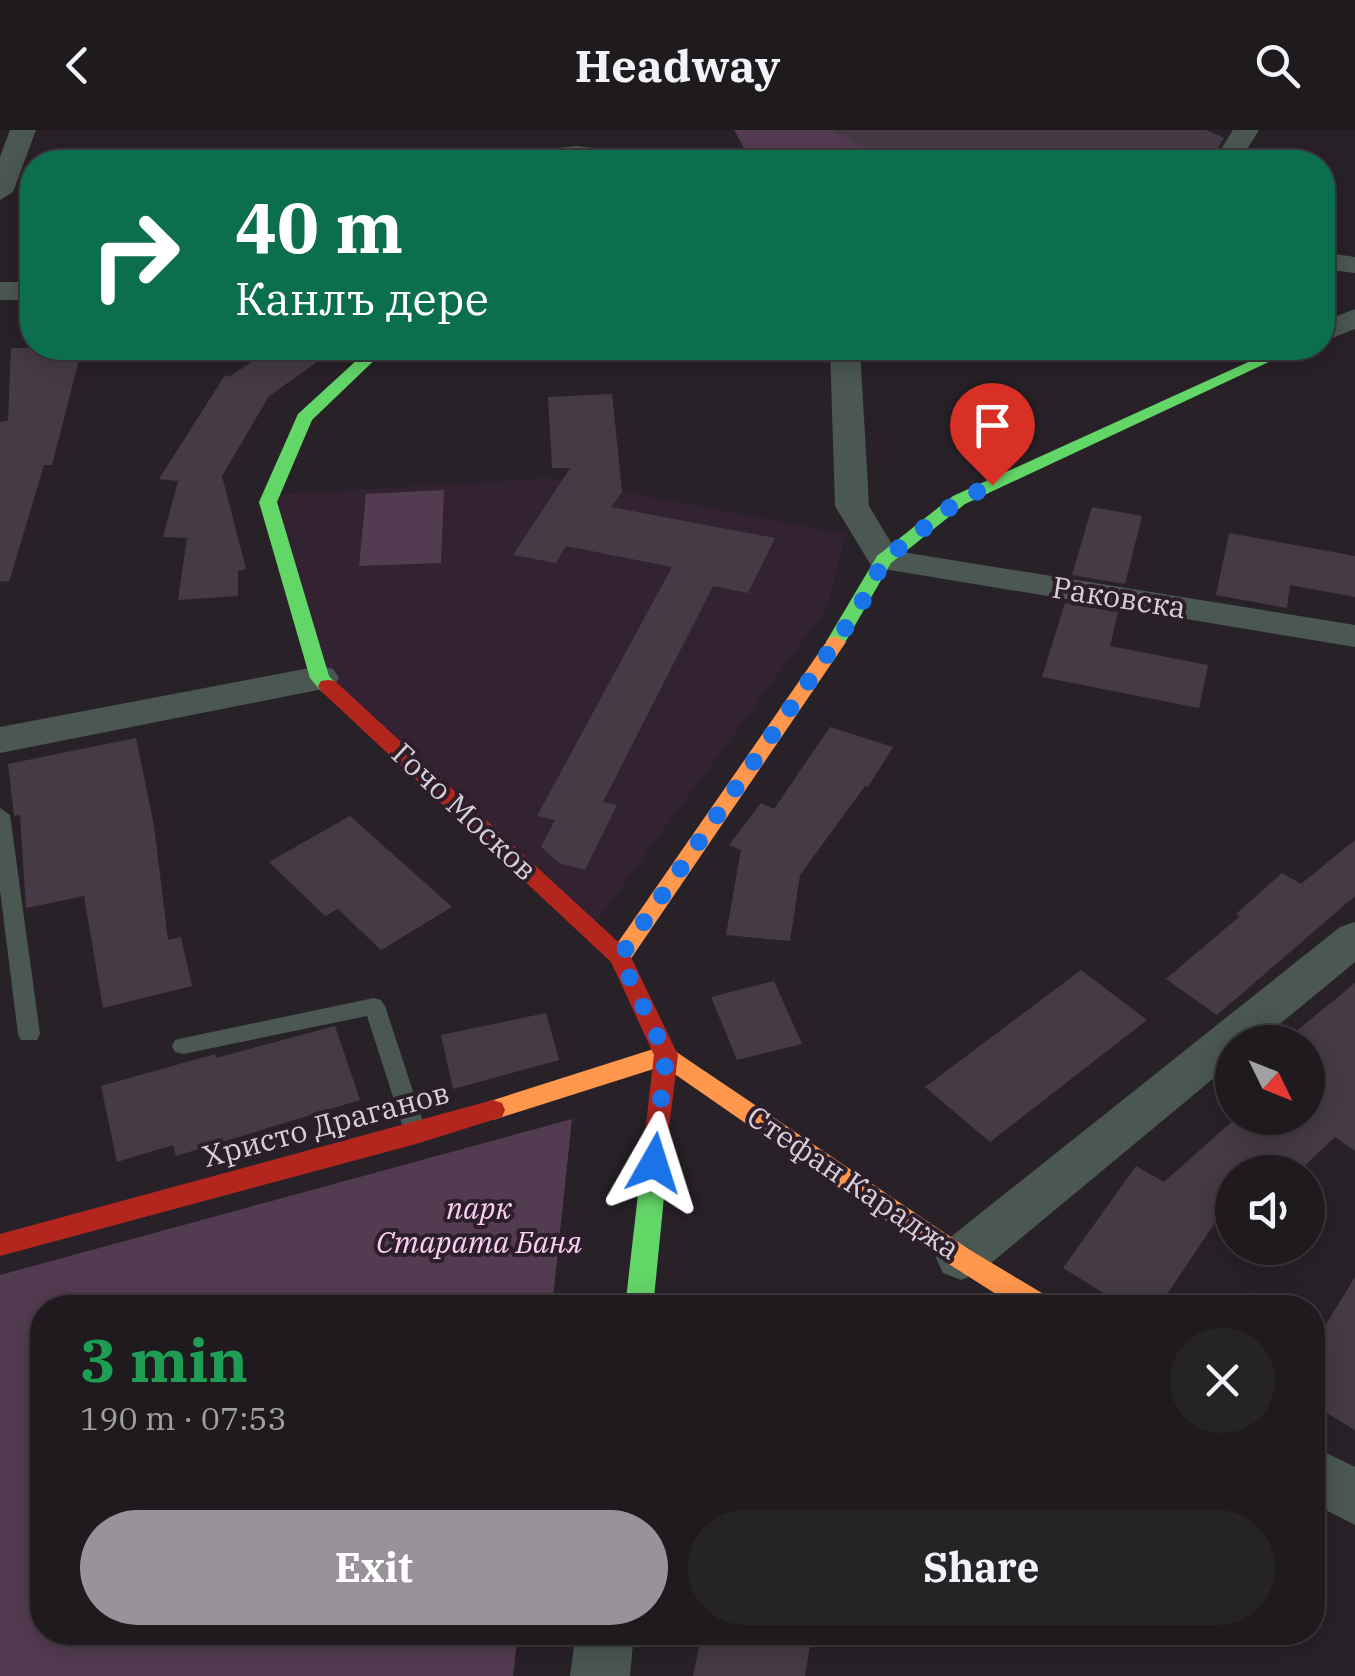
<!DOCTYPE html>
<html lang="en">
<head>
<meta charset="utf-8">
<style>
  :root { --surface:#1e1a1e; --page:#262327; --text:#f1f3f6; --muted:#a1a1a4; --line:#3c383c; --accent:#9a929a }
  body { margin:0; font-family:"IBM Plex Serif",serif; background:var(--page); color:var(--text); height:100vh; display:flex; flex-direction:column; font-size:38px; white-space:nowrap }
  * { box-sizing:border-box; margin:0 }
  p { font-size:32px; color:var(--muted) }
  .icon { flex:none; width:55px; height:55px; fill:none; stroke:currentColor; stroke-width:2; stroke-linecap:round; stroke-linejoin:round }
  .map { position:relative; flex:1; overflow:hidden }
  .details { position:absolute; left:30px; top:1165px; width:1295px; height:350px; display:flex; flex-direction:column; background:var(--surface); border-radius:40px; box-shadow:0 5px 25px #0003,0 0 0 2px var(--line) }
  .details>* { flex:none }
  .top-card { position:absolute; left:20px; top:20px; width:1315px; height:210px; border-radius:40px; box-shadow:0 5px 25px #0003,0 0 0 2px var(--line); background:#0b6e4f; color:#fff; overflow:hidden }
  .needle { width:65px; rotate:133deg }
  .controls { position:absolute; left:1215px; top:895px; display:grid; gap:20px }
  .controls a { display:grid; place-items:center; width:110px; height:110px; border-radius:50%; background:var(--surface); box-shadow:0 5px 25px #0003,0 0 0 2px var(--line); font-size:50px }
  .pin { position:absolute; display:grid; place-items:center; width:85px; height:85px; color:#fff; margin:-102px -42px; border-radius:50% 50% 50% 0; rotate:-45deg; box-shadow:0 0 10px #0007 }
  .pin .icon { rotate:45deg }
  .me { position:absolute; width:110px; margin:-55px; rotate:6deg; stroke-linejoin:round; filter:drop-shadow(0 0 8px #0008) }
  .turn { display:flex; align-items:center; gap:35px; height:210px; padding:0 50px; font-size:45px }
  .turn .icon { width:130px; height:130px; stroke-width:2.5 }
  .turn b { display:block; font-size:70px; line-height:85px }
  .round { display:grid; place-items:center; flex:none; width:105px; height:105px; border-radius:52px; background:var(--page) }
  .summary { display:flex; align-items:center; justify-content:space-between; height:170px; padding:0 50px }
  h1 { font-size:60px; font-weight:700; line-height:75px; color:#1e9e55 }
  .action { display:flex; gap:20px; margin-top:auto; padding:20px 50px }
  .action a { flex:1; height:115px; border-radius:60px; background:var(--accent); color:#fff; font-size:40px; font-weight:700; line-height:115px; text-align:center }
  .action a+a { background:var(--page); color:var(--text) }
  header { display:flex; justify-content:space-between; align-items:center; height:130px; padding:0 50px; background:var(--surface); font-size:45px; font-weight:700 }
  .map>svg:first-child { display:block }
  .built { fill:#332232 }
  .green { fill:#533b51 }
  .building { fill:#463b45 }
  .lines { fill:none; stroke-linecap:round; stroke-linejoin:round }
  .lane { fill:#4a5851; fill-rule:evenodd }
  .street { fill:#4a5851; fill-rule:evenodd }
  .fast { fill:#63d668; fill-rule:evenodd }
  .slow { fill:#ff974d; fill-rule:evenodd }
  .jam { fill:#b3261e; fill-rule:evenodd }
  .route { stroke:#1a73e8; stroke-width:18; stroke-dasharray:0 32.4 }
  .labels { text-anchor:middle; stroke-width:8; stroke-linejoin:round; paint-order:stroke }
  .street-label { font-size:30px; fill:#d8cfd7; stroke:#2c1e2a }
  .park-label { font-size:30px; font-style:italic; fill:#facff4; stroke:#2c1e2a }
</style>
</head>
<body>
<header><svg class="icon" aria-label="back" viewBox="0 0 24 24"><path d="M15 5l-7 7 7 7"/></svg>Headway<svg class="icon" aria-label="search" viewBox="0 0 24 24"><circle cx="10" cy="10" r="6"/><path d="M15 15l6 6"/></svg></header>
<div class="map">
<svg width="1355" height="1546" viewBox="0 0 1355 1546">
  <rect width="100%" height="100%" fill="#282228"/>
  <polygon class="built" points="549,348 846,404 827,478 592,797 316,548 272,365"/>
  <g class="green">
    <polygon points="734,0 891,0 856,12 887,29 878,32 732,32 703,27 744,18"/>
    <polygon points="444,360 441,433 359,436 366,364"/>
    <polygon points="572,989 552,1177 42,1178 42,1502 518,1503 513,1546 0,1546 0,1145"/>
  </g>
  <g class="building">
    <polygon points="832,0 1206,0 1224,8 1209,32 892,32"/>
    <polygon points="11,218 82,218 52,335 44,335 9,452 0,451 0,292 8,291"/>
    <polygon points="272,218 337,218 269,266 222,346 246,439 238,441 238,466 178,470 187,408 163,407 178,351 159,349 225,245 229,247"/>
    <polygon points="612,264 622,362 611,377 775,408 748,463 713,456 603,672 617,675 585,740 559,733 541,717 555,690 537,686 672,437 566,416 556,433 513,425 570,338 552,338 548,267"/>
    <polygon points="1092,377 1142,386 1125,454 1072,445"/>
    <polygon points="1229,403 1355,426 1355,467 1290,455 1287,478 1216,465"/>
    <polygon points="1065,473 1118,482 1110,516 1208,535 1199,578 1042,547"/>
    <polygon points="830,597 893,617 868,657 865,656 800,745 790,811 726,805 741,720 729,715 761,673 774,679"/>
    <polygon points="136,608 154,696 168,810 181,807 192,856 103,878 84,766 26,778 20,685 14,686 8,634"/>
    <polygon points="350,686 452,777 381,820 338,779 325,786 269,732"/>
    <polygon points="1355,710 1355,766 1217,885 1166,849 1240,786 1236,784 1282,743 1301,754"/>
    <polygon points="1081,840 1147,890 990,1012 925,957"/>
    <polygon points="774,851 802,914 737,930 711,867"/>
    <polygon points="1355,853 1355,1021 1335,1007 1298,1042 1232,1042 1232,1067 1158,1178 1128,1178 1063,1138 1136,1036 1164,1052 1236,988 1308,988 1308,912 1288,908"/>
    <polygon points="546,883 559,930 453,959 441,905"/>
    <polygon points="335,896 360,970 176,1026 173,1015 117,1032 101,956 215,924 216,928"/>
    <polygon points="1355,1147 1355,1300 1312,1274 1312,1217"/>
    <polygon points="702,1502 812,1502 805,1546 693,1546"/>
  </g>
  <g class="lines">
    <g class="lane">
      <polygon points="0,678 10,685 40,904 37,910 21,910 18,904 0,760"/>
      <polygon points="374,868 381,870 385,876 427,1004 424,1010 416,1013 408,1010 405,1004 367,886 183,924 175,922 172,916 175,910 183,908"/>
    </g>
    <g class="street">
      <polygon points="10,0 36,0 13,62 0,70 0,27"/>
      <polygon points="1233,0 1259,0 1239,32 1213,32"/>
      <polygon points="577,16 643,24 656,32 480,32 493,24"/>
      <polygon points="1322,122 1355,127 1355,143 1322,139"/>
      <rect x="0" y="152" width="32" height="18"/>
      <polygon points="1355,179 1355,199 1322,212 1322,192"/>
      <polygon points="830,218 860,218 869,376 896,421 1355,495 1355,517 872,437 835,376"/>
      <polygon points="320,536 333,539 339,548 333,557 0,623 0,597"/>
      <polygon points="1355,792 1355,832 1258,912 1232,912 1232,933 979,1143 961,1150 943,1143 936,1128 943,1113 1340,797"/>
      <polygon points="1312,1316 1355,1337 1355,1395 1312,1373"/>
      <polygon points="576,1502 634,1502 630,1546 570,1546"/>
    </g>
    <g class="fast">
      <polygon points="370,218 387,218 312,290 277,372 329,546 338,556 328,562 321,561 310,548 259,372 298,284"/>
      <polygon points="1279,218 1299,218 965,374 891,433 843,516 829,516 826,512 877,426 953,366"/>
      <polygon points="653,1036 662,1039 666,1047 653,1178 625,1178 640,1047 644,1039"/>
    </g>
    <g class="slow">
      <polygon points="836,506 846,512 628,833 612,833 608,827 612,821 829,508"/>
      <polygon points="666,915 970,1120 1052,1169 1055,1178 1018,1178 952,1136 663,936 493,990 484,987 481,980 484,973"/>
    </g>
    <g class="jam">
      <polygon points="328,550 335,551 628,821 678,925 662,1055 653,1058 644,1055 640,1047 654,925 611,832 321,561 318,556 321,551"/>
      <polygon points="493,970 502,973 505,980 502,987 416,1014 0,1126 0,1104"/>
    </g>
  </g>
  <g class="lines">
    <polyline class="route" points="654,1033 666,925 620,827 859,478 884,430 959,370 992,355"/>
  </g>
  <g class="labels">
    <g class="street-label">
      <text transform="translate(1119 468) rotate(9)" y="10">Раковска</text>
      <text transform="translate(464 682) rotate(43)" y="10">Гочо Москов</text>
      <text transform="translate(326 995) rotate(-15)" y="10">Христо Драганов</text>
      <text transform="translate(853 1053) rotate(34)" y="10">Стефан Караджа</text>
    </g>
    <g class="park-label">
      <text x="479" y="1089">парк<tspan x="479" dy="34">Старата Баня</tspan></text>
    </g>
  </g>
</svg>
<div class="controls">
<a><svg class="needle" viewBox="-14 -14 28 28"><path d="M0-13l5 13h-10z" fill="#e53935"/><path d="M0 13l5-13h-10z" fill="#a1a1a4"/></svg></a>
<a><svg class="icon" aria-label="sound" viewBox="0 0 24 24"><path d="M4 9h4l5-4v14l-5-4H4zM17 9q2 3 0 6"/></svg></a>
</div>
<div class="pin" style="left:992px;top:355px;background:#d93025"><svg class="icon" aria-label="arrive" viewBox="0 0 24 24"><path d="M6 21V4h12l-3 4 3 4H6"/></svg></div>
<svg class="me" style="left:654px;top:1033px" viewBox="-20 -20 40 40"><path d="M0-17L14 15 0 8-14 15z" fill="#1a73e8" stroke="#fff" stroke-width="4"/></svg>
<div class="top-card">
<div class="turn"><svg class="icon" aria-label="right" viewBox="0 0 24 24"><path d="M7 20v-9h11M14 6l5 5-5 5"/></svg><div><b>40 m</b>Канлъ дере</div></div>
</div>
<section class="details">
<div class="summary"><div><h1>3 min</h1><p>190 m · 07:53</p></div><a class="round"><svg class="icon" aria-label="close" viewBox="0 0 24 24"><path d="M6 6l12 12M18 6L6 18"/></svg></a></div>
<div class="action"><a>Exit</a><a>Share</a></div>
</section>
</div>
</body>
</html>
